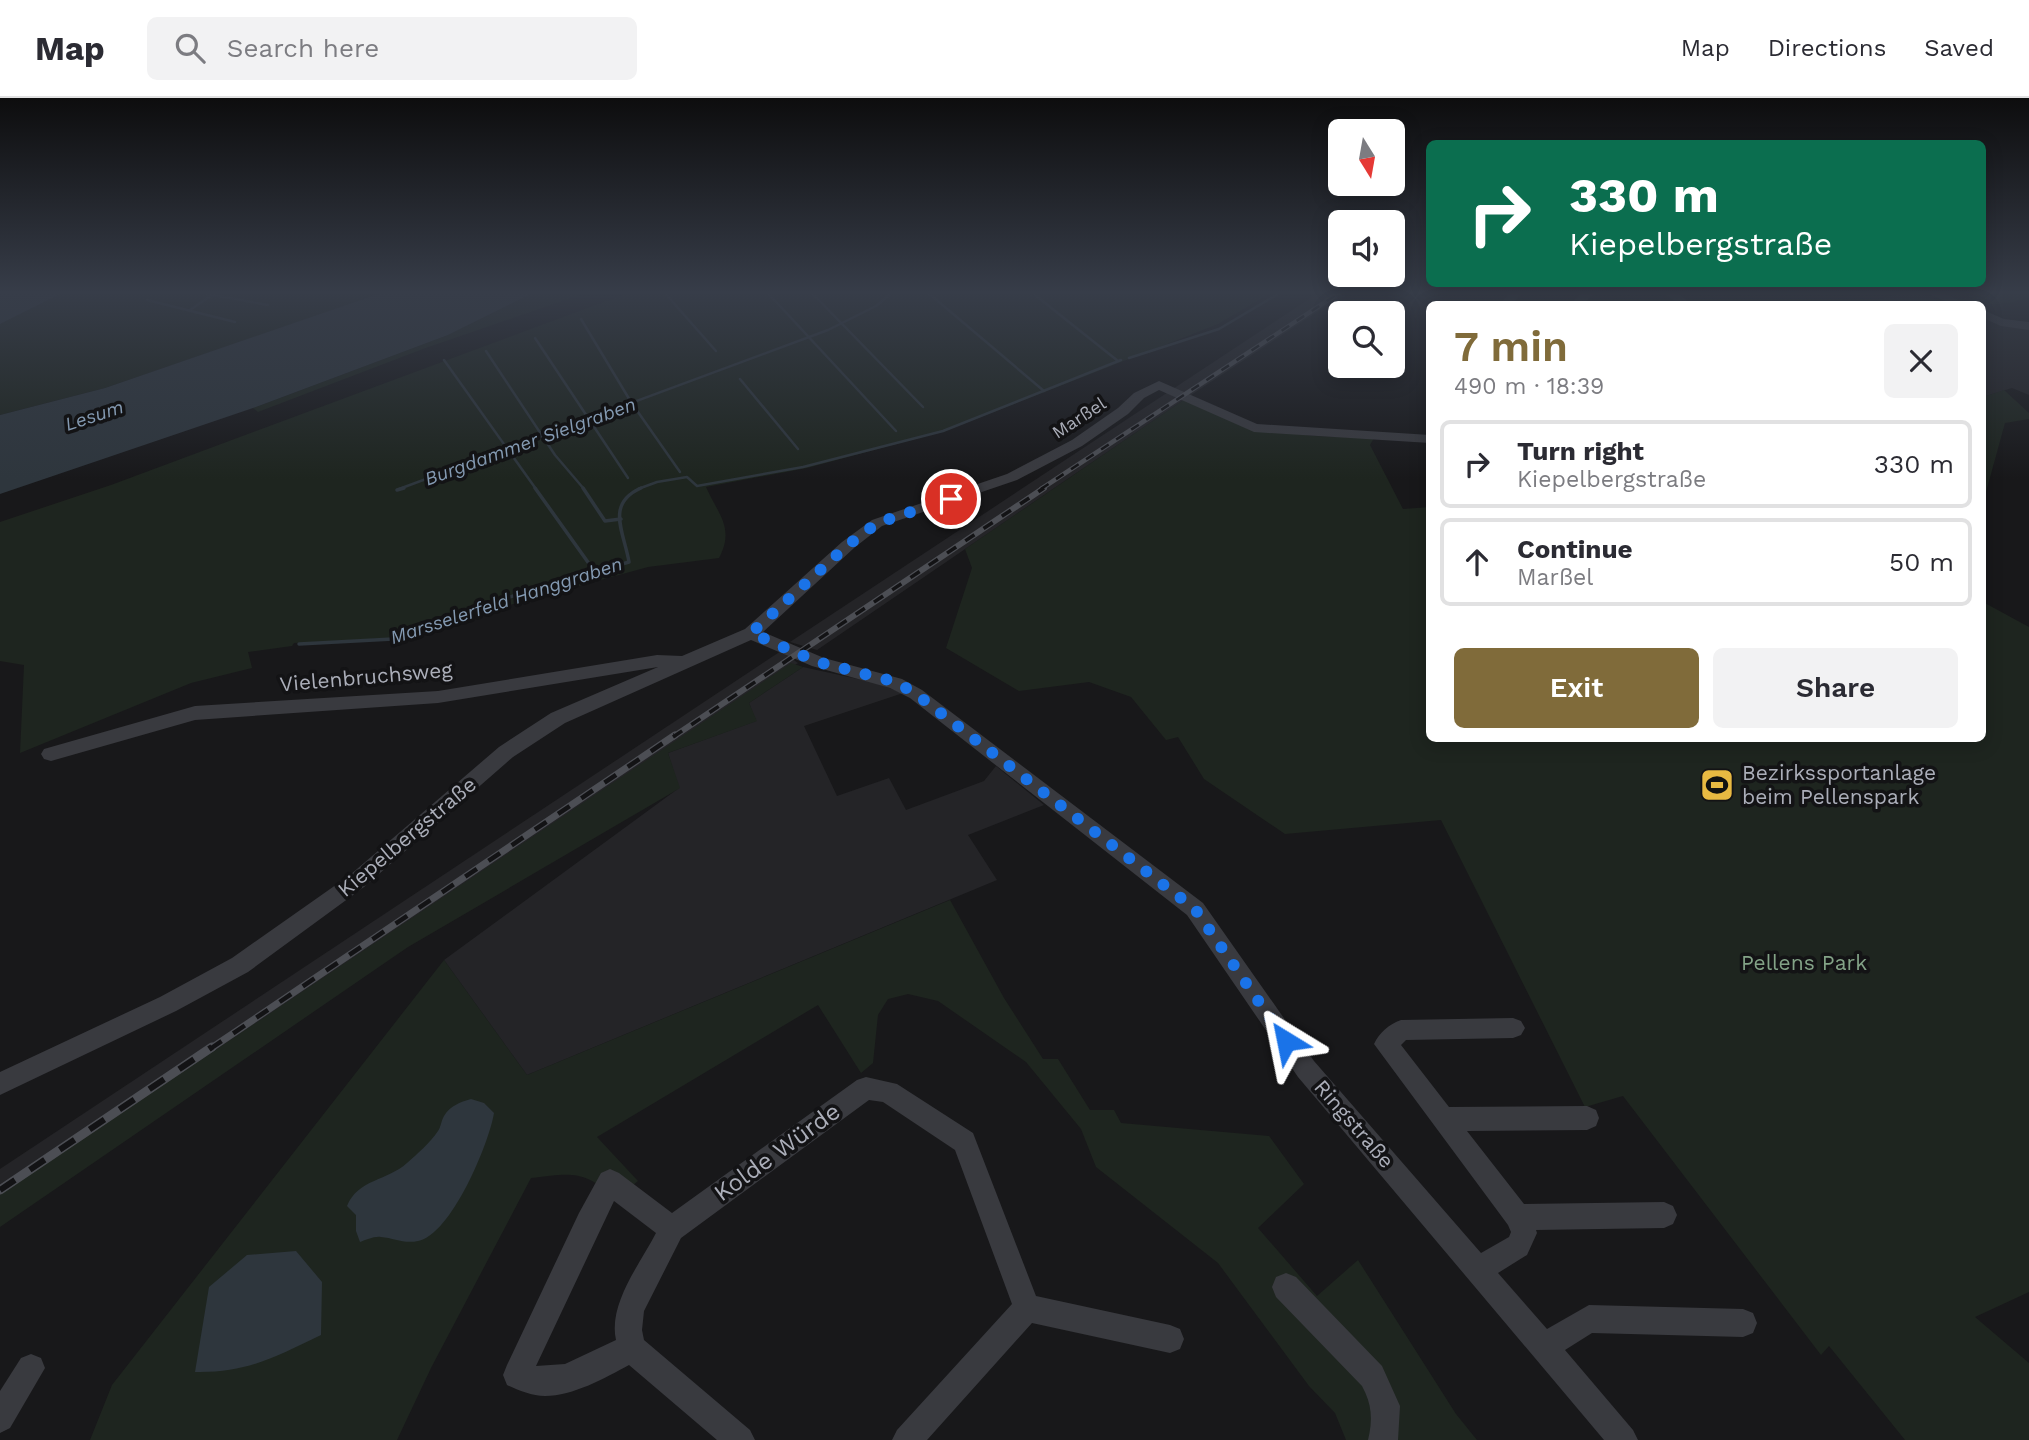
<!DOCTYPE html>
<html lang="en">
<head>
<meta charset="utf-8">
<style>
  :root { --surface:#fff; --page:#f2f2f3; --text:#2b2b33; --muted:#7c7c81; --line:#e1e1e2; --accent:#806b3a }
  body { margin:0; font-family:"Work Sans",sans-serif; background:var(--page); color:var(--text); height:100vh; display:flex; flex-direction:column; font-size:26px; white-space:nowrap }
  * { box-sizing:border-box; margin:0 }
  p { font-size:23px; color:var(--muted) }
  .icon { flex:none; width:38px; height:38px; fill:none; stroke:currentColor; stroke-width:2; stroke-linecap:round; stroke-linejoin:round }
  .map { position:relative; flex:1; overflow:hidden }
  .panel { position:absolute; left:1426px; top:203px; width:560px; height:441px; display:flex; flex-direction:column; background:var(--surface); border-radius:10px; box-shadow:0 4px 18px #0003 }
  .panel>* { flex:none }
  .top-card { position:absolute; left:1426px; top:42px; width:560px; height:147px; border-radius:10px; box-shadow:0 4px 18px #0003; background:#0b6e4f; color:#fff; overflow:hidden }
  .needle { width:46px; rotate:169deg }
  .controls { position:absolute; left:1328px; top:21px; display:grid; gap:14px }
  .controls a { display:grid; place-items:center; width:77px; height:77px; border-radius:10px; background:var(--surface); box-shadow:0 4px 18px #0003; font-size:35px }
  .pin { position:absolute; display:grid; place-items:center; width:60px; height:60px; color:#fff; margin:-30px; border:4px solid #fff; border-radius:50%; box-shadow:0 2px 7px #0007 }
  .me { position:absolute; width:77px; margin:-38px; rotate:325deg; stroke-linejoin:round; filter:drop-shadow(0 0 5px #0008) }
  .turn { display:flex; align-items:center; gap:24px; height:147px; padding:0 28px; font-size:32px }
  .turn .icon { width:91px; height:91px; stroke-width:2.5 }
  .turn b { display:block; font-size:49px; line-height:60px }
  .round { display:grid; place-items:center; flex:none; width:74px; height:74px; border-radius:10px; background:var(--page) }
  .summary { display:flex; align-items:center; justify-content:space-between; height:119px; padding:0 28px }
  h1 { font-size:42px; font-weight:600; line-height:52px; color:var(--accent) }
  .button { display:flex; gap:14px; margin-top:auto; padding:14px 28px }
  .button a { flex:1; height:80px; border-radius:10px; background:var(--accent); color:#fff; font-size:28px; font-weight:600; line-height:80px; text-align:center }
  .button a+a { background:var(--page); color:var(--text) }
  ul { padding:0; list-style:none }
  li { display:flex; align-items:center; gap:21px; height:88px; margin:0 14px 10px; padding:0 14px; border:4px solid var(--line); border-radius:10px }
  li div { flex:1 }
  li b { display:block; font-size:26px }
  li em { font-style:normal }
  header { display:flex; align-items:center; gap:42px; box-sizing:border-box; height:98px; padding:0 35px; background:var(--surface); border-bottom:2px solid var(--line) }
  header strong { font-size:33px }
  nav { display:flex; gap:38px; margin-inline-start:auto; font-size:24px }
  .search { width:490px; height:63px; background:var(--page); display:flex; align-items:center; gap:18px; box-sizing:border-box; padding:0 24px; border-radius:10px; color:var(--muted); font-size:26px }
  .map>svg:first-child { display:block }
  .built { fill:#242427 }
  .green { fill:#1e251f }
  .water { fill:#2e363d }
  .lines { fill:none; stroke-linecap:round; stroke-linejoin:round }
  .stream-far1 { stroke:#2e363d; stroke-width:2.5 }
  .stream { stroke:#2e363d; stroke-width:3.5 }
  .minor { fill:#393a3f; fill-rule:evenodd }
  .rail-far3-casing { stroke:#4c4e54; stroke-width:4.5 }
  .rail-far2-casing { stroke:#4c4e54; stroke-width:6 }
  .rail-far1-casing { stroke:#4c4e54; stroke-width:7 }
  .rail-casing { stroke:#4c4e54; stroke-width:9 }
  .rail-far3 { stroke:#131315; stroke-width:2.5; stroke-dasharray:9; stroke-linecap:butt }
  .rail-far2 { stroke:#131315; stroke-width:3.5; stroke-dasharray:11; stroke-linecap:butt }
  .rail-far1 { stroke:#131315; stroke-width:4.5; stroke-dasharray:14; stroke-linecap:butt }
  .rail { stroke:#131315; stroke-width:6; stroke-dasharray:18; stroke-linecap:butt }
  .route { stroke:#1a73e8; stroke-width:12; stroke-dasharray:0 21.6 }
  .labels { text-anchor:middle; stroke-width:7; stroke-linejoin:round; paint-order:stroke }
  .far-street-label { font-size:18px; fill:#abaeb9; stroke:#131315 }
  .far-water-label { font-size:19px; font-style:italic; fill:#849ab2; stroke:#131315 }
  .street-label { font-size:21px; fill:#abaeb9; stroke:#131315 }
  .poi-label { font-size:21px; fill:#abaeb9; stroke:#131315; text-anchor:start }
  .park-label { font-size:21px; fill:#83a387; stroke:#131315 }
  .near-street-label { font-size:24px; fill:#abaeb9; stroke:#131315 }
</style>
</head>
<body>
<header>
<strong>Map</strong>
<div class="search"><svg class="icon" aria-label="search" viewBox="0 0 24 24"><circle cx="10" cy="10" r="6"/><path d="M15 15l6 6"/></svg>Search here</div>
<nav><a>Map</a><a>Directions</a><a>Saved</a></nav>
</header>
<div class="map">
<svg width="2029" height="1342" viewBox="0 0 2029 1342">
  <rect width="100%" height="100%" fill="#18181a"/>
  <g class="built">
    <polygon points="1321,193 1349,193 1185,301 817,552 790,544"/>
    <polygon points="1912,193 1949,206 1862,206"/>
    <polygon points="1983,220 2029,231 2029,297 2012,290 1983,299"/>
    <polygon points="781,553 798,565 0,1105 0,1071"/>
    <polygon points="803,569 876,585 903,595 804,628 837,698 889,680 906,712 984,683 996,668 1044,707 968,737 997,782 527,977 444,862 679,690 668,655 756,623 749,605"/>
  </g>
  <g class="green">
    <polygon points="66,193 385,193 386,194 105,290 0,317 0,226"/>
    <polygon points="537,193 591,193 423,251 258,314 253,310 448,237"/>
    <path d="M633,193H1274L1218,226L945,333L807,370L706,389C718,416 735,430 719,460L648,469L390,540L294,545L292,548L248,554L252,570L191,585L20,655L24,567L0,563V424L111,387Z"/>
    <path d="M1934,193H2029V198C2002,213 1962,205 1934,193Z"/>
    <polygon points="2004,292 2029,315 2029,321 2005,325 1983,405 1983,299"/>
    <polygon points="1185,301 1253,331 1315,338 1374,340 1370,347 1403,411 1430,409 1430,640 1983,640 1983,504 2029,529 2029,1194 1975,1219 2029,1265 2029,1342 1905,1342 1829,1248 1821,1257 1623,998 1585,1009 1441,722 1285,736 1204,681 1178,639 1166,642 1131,599 1089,584 1019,593 946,550 972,470 965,451"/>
    <polygon points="791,565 803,569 749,605 757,623 668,655 680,690 408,849 0,1129 0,1097"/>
    <path d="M950,802L1004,900L1043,961H1058L1090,1012H1114L1121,1025L1269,1038L1304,1086L1258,1130L1317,1198L1358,1162L1456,1316L1477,1342H1346L1335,1315L1309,1288L1218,1165L1096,1069L1081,1031L1026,964L938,903L908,896L888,901L878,917L873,965L861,975L818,907L597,1039L638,1083L617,1100C582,1072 573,1075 531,1080L431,1270L397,1342H90L112,1287L444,862L527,977Z"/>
  </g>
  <g class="water">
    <polygon points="0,193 66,193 0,226"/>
    <polygon points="387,193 537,193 448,237 253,310 0,396 0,317 105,290"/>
    <path d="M471,1001L484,1005L494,1015C489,1046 451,1137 418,1143C404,1146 394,1140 381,1139C374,1138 366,1142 360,1144L356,1133V1117L347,1108C358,1081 387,1083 407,1065C417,1056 430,1045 438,1033C441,1029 441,1023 444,1018C450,1008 460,1004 471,1001Z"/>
    <path d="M296,1153L322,1184L321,1237C275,1259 247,1275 195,1274L209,1189L247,1157Z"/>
  </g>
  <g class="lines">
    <g class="stream-far1">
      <polyline points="191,193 268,207"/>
      <polyline points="663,193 716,253"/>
      <polyline points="766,193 896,333"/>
      <polyline points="810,193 923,309"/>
      <polyline points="926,193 1044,293"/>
      <polyline points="1030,193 1118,263"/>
      <polyline points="147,202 235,224"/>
      <polyline points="190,212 218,193"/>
      <polyline points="581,221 631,304 680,374"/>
      <polyline points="535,240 628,380"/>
      <polyline points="486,253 555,357 584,391"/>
      <polyline points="1129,260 1219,231 1283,193"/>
      <polyline points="444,262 536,391"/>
      <polyline points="740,281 798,351"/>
      <polyline points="399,391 828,232 876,208 894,193"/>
      <polyline points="638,391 657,384 687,379 697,388 803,369 943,333 1121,262"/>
    </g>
    <g class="stream">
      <polyline points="535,390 590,467"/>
      <polyline points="583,390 605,423 621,421"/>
      <polyline points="397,392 404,390"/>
      <path d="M299,546L393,541L455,515L629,464C624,434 605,406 641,390"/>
    </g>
    <g class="minor">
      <polygon points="1511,193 1524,193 1512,206 1500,206"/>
      <polygon points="1584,193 1597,193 1583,206 1570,206"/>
      <polygon points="1662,193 1676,193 1691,206 1678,206"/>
      <polygon points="1922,193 1939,193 1967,206 1952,206"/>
      <polygon points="1983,212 2004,221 2029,224 2029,232 2001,228 1983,220"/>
      <path d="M1159,283L1257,326L1430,337V345L1254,334L1159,292L1144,300L1128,316L1082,348L1017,382L882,428L854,450L763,534L824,560L902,581L922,592L1203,805L1314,963L1481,1155L1509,1139L1511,1134L1508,1127L1374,946C1379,935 1389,926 1401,922L1513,920L1521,923L1525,930L1521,937L1513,940L1406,942L1401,947L1449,1009L1587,1008L1596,1012L1599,1020L1596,1028L1587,1032L1467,1033L1524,1106L1664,1104L1673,1108L1677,1117L1673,1126L1664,1130L1536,1132L1537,1135L1527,1157L1498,1175L1547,1231L1589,1207L1743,1211L1753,1215L1757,1225L1753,1235L1743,1239L1592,1235L1565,1252L1633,1332L1638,1342H1604L1298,979L1187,817L910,600L890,590L812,568L751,542L565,625L513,659L364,789L248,874L176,913L0,997V974L160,899L232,860L350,777L499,649L551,615L658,569L438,605L195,622L51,663L44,661L41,656L44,651L195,608L438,593L657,557L682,558L745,531L842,444L872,422L1007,376L1072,342L1118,310L1134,295Z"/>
      <path d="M866,979L897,986L973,1035L1036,1198L1170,1227L1180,1231L1184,1241L1180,1251L1170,1255L1032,1225L927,1342H892L897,1332L1012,1206L955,1052L883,1004L869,1002L681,1140L644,1213L642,1232L644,1242L750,1332L755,1342H717L629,1267C605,1280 573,1298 545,1298C532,1298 518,1292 507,1287L503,1277L507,1267L579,1115L601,1075L610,1071L619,1075L672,1115L857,982ZM614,1103L656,1135C640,1166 608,1206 616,1242L565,1266L536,1268Z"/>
      <path d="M1286,1175L1296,1179L1382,1268L1400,1308L1398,1342H1368C1373,1322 1372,1306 1362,1288L1276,1199L1272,1189L1276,1179Z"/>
      <polygon points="31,1256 41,1260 45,1270 10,1330 0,1335 0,1293 21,1260"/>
    </g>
    <defs>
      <polyline id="rail-far3" points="1041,391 1342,193"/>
      <polyline id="rail-far2" points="673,639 1044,390"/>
      <polyline id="rail-far1" points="210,951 675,637"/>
      <polyline id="rail" points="0,1092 212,949"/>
    </defs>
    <use href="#rail-far3" class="rail-far3-casing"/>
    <use href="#rail-far2" class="rail-far2-casing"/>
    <use href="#rail-far1" class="rail-far1-casing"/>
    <use href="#rail" class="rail-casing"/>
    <use href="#rail-far3" class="rail-far3"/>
    <use href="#rail-far2" class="rail-far2"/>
    <use href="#rail-far1" class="rail-far1"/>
    <use href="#rail" class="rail"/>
  </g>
  <linearGradient id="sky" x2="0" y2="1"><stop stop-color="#0d0d0e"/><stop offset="0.51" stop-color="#373d49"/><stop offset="1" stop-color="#373d49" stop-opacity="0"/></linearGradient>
  <rect width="2029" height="381" fill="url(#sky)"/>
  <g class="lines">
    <polyline class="route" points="951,401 877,425 848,447 751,535 818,564 896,584 916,596 1195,811 1286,943"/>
  </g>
  <defs>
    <symbol id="stadium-square" viewBox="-11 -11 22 22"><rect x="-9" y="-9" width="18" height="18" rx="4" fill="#e8b942" stroke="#131315"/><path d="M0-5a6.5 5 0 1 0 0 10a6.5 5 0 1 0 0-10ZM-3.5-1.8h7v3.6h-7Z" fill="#111"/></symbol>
  </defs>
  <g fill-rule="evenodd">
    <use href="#stadium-square" x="1698" y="668" width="38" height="38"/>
  </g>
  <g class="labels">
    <g class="far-street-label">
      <text transform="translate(1079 320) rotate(-33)" y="6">Marßel</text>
    </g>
    <g class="far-water-label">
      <text transform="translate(94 317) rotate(-18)" y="7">Lesum</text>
      <text transform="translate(530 343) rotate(-20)" y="7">Burgdammer Sielgraben</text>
      <text transform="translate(506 502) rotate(-18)" y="7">Marsselerfeld Hanggraben</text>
    </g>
    <g class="street-label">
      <text transform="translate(366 579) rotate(-5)" y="7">Vielenbruchsweg</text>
      <text transform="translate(407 739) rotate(-40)" y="7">Kiepelbergstraße</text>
      <text transform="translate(1354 1026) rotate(49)" y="7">Ringstraße</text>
    </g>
    <g class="poi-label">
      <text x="1742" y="682">Bezirkssportanlage<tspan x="1742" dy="24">beim Pellenspark</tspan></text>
    </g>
    <g class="park-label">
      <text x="1804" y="872">Pellens Park</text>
    </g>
    <g class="near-street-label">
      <text transform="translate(777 1054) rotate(-36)" y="8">Kolde Würde</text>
    </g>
  </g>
</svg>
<div class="controls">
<a><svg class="needle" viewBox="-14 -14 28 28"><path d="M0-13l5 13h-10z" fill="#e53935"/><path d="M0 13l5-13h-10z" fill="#7c7c81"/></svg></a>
<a><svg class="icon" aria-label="sound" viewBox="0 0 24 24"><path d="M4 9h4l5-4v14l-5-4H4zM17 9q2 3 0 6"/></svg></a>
<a><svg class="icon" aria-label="search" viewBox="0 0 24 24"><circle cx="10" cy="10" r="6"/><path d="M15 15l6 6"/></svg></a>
</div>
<div class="pin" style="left:951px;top:401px;background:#d93025"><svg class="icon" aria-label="arrive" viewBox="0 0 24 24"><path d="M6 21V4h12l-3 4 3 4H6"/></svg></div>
<svg class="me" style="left:1286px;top:943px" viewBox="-20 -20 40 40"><path d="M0-17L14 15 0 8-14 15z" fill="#1a73e8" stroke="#fff" stroke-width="4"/></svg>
<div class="top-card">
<div class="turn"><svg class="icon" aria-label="right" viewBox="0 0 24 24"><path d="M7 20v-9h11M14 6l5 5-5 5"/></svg><div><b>330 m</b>Kiepelbergstraße</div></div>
</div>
<section class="panel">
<div class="summary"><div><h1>7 min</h1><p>490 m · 18:39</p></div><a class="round"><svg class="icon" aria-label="close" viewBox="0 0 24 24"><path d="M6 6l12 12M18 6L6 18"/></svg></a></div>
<ul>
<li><svg class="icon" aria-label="right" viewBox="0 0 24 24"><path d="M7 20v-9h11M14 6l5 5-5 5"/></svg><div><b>Turn right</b><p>Kiepelbergstraße</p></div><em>330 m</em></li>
<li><svg class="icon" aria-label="ahead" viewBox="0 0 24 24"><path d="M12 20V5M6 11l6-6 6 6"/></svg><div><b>Continue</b><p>Marßel</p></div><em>50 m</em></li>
</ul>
<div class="button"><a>Exit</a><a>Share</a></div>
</section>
</div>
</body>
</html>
